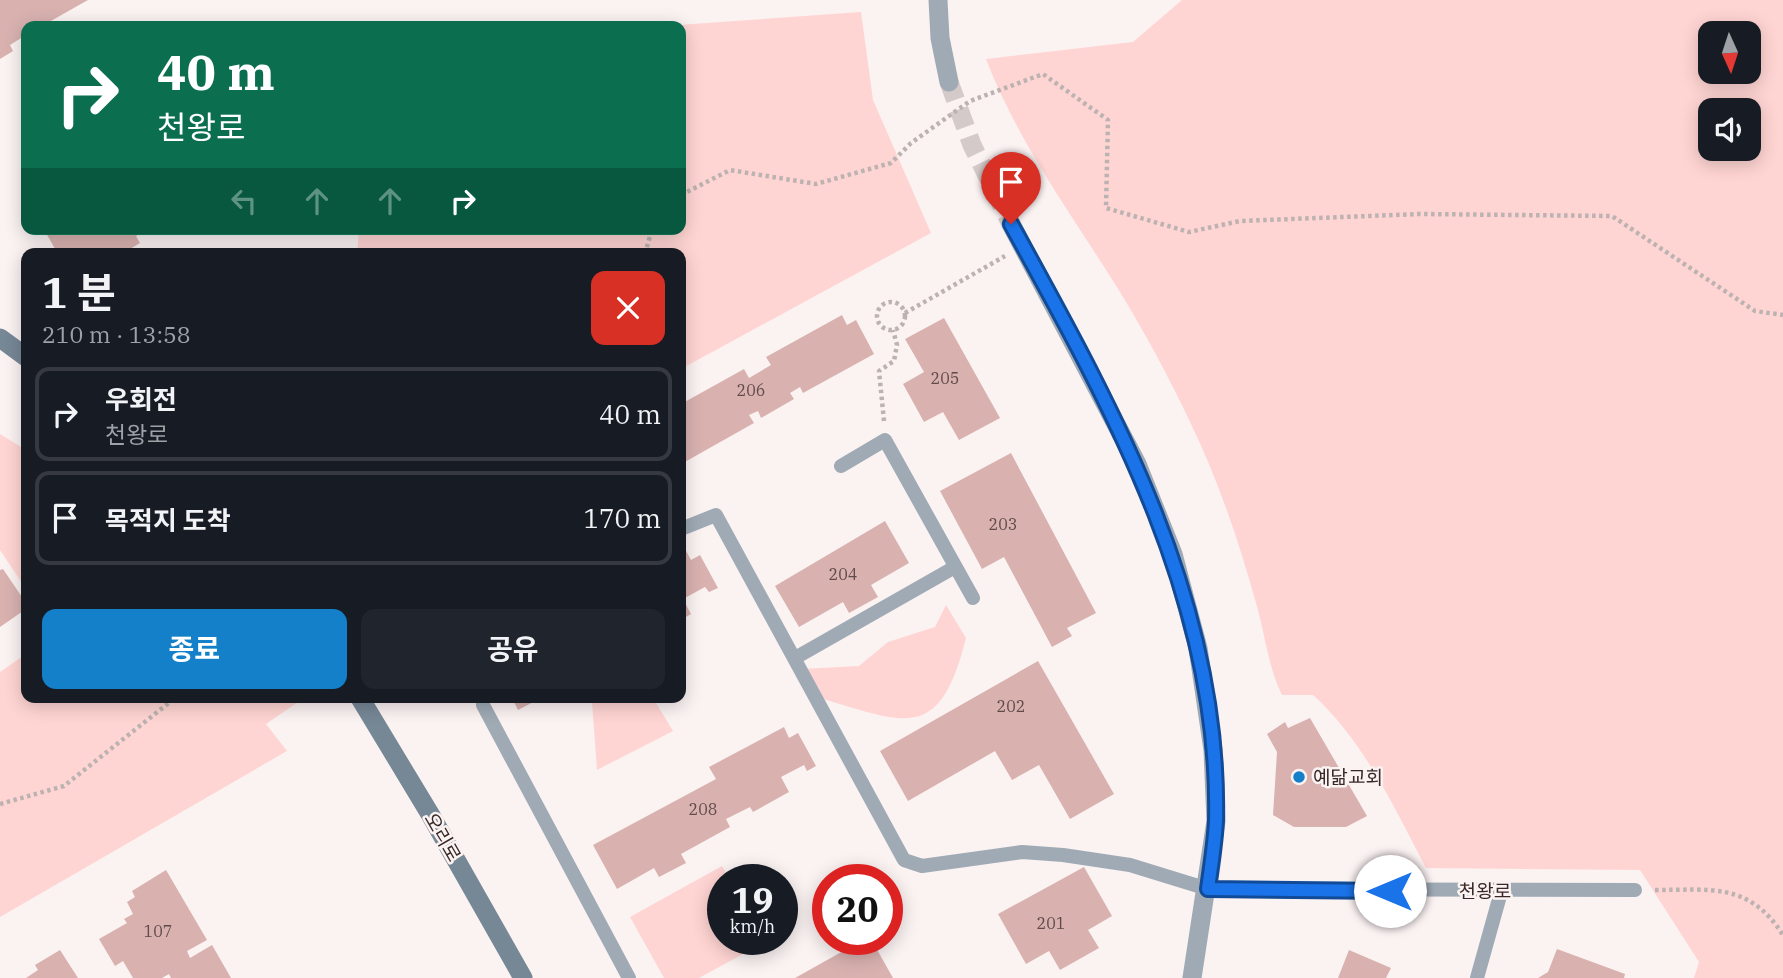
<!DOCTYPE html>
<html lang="ko">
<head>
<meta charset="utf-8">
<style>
  :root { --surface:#171b24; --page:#20242c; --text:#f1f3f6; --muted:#9ea1a6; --line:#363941; --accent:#1480ca }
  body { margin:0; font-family:"IBM Plex Serif","Noto Sans KR",serif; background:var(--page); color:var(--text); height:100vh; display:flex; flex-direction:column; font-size:26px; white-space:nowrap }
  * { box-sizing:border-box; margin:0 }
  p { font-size:23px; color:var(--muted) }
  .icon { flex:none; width:38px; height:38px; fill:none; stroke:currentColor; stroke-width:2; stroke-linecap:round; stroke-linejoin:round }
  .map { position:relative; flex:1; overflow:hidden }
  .side { position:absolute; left:21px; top:248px; width:665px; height:455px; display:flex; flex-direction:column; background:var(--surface); border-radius:14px; box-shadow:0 4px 18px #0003 }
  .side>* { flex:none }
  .guide { position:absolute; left:21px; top:21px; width:665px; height:214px; border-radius:14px; box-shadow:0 4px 18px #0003; background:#0b6e4f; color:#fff; overflow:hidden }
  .needle { width:46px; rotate:177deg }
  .controls { position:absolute; left:1698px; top:21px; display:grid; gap:14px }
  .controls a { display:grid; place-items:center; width:63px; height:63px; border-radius:14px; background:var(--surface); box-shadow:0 4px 18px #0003; font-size:35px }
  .speed { position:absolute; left:707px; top:864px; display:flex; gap:14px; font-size:35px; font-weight:700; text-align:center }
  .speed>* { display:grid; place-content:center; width:91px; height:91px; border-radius:50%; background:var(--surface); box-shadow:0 4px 18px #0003; line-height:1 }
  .speed small { font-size:18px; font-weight:400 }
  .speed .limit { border:10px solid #d22; background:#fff; color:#111 }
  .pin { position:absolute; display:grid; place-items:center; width:60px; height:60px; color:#fff; margin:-72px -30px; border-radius:50% 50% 50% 0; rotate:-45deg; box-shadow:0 0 7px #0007 }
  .pin .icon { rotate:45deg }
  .me { position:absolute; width:77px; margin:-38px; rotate:270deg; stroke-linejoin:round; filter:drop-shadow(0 0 5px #0008) }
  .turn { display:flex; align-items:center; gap:24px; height:147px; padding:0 21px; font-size:32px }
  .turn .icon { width:91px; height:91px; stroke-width:2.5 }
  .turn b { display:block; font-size:49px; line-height:60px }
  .lanes { display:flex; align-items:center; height:66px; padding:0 21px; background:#0003; justify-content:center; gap:35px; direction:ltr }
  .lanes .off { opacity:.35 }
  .round { display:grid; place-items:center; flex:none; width:74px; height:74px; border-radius:14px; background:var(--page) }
  .overview { display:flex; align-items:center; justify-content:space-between; height:119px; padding:0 21px }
  h1 { font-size:42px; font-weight:700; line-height:52px }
  .action { display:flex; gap:14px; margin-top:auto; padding:14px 21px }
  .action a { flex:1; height:80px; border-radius:14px; background:var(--accent); color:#fff; font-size:28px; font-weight:700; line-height:80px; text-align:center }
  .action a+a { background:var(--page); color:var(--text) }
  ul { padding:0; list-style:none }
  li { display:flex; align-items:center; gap:21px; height:94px; margin:0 14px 10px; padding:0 7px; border:4px solid var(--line); border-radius:14px }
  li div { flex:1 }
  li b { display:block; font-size:26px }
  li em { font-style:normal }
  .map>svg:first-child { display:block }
  .green { fill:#ffd5d3; fill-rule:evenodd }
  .building { fill:#d9b2b0 }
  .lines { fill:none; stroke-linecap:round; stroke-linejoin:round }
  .tertiary-tunnel { stroke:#d4caca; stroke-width:19; stroke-dasharray:19 10; stroke-linecap:butt }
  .path { stroke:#bdb2b2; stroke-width:4.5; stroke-dasharray:3.5 3.5; stroke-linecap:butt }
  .service { stroke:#9faab5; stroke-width:14 }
  .tertiary { stroke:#9faab5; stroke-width:19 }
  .secondary { stroke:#768796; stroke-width:19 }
  .route-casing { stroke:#114b97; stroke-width:18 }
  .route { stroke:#1a73e8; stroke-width:12 }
  .poi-dot { fill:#1480ca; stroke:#fbf2f2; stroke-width:2.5 }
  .labels { text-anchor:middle; stroke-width:5; stroke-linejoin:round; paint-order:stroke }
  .number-label { font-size:16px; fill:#604b4a }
  .poi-label { font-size:19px; fill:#382928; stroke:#fbf2f2; text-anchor:start }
  .street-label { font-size:19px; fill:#382928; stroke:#fbf2f2 }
</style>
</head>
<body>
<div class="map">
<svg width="1783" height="978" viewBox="0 0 1783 978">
  <rect width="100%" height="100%" fill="#fbf2f2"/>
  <g class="green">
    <path d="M1182,0H1783V978H1694L1699,962L1640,870L1426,868C1395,809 1364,741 1313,695H1282C1268,667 1265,633 1256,603C1239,542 1219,482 1191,424C1169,377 1143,329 1115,284C1069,211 1017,140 986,59L1133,42ZM1748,33V72H1710V33ZM1748,110V149H1710V110Z"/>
    <polygon points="861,12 873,100 931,233 681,369 681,254 357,254 359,229 681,229 681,26 664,26"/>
    <polygon points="0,434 26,450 26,589 0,550"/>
    <path d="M946,605L966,638C939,746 904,722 816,697L801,669L859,666L888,642L935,627Z"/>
    <polygon points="26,654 26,698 304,698 266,724 287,751 0,917 0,672"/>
    <polygon points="598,698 653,698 673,731 597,770 592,702"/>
    <polygon points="722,866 730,880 723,880 723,940 765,942 699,978 664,978 630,917"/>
  </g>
  <g class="building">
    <polygon points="0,0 88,0 42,26 26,26 26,35 10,45 13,51 0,59"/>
    <polygon points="52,229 149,229 136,236 140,243 122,254 114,254 112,249 104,254 58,254 46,233"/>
    <polygon points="842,315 847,325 856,320 874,354 803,393 800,387 790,393 794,399 761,418 758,411 749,415 754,423 683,463 681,404 744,369 749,378 771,365 766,357"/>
    <polygon points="944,318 1000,418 959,440 943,412 924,422 903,384 924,372 905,339"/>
    <polygon points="1011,453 1096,613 1067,628 1072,636 1052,647 1004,557 982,569 940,491"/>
    <polygon points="885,521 909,563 871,585 878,597 849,613 843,602 799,627 775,586"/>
    <polygon points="685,549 691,560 700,555 718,588 709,592 705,587 683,599 691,614 681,620 681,551"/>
    <polygon points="3,569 26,603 26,609 0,627 0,570"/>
    <polygon points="1038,661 1114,794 1070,819 1039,765 1012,780 995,751 908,801 880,751"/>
    <polygon points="512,698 541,698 518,710"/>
    <polygon points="1310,718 1367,816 1346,827 1294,827 1273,815 1277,752 1267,734 1285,722 1288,728"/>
    <polygon points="784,727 789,738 798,733 816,766 807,771 804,765 781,777 789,792 753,812 750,807 726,819 730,827 681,854 686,863 659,877 654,868 617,889 593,845 716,779 709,767"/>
    <polygon points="1084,867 1112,916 1088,930 1099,948 1060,970 1049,951 1026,964 998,914"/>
    <polygon points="166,870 207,940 187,951 190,958 212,945 231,978 171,978 169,974 162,978 133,978 123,961 115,966 99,939 127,923 124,919 133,914 127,902 135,897 132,891"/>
    <polygon points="861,941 867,951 875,946 893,978 795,978"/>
    <polygon points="1557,949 1625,974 1624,978 1538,978 1548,972"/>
    <polygon points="60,950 78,978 26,978 38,970 35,965"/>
    <polygon points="1349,950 1391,968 1386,978 1338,978"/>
  </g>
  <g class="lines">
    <polyline class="tertiary-tunnel" points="949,82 972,145 1011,224"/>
    <g class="path">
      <polyline points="681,195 730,170 816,184 891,163 911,143 970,101 1043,74 1108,120 1106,208 1189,232 1240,221 1420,214 1612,216 1755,311 1783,315"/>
      <polyline points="645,254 652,229"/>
      <circle cx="891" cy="316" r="14"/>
      <polyline points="905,313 1005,256"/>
      <polyline points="884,421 879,371 894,361 897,345 893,330"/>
      <polyline points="0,804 64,786 175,698"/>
      <path d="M1655,890C1711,890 1749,882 1783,935"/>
    </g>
    <g class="service">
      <polyline points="841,466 885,440 973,598"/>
      <polyline points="681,529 716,515 904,860 922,866 1022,852 1063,855 1130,865 1208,889 1635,890"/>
      <polyline points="795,658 955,567"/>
      <polyline points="483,698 483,705 629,978"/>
      <polyline points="1477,978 1501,892"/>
    </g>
    <g class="tertiary">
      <polyline points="938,0 940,38 949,82"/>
      <polyline points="1011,224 1137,464 1173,554 1198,648 1213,750 1216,821 1192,978"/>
    </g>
    <g class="secondary">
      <polyline points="0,338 26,357"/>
      <polyline points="360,698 430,814 523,978"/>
    </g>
  </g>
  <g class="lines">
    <defs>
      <path id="route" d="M1011,224C1113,409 1221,602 1216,820C1215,843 1211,866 1208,889L1390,891"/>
    </defs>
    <use href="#route" class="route-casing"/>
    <use href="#route" class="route"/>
  </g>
  <circle class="poi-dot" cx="1299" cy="777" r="7"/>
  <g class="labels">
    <g class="number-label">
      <text x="945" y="384">205</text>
      <text x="751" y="396">206</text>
      <text x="1003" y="530">203</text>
      <text x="843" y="580">204</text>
      <text x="1011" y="712">202</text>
      <text x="703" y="815">208</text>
      <text x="1051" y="929">201</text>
      <text x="158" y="937">107</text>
    </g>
    <g class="poi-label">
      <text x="1313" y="784">예닮교회</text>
    </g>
    <g class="street-label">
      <text transform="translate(443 837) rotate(60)" y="7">오리로</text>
      <text x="1485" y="898">천왕로</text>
    </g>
  </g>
</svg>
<div class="controls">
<a><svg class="needle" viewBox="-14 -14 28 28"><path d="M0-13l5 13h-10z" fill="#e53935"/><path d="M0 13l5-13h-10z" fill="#9ea1a6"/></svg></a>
<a><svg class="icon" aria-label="sound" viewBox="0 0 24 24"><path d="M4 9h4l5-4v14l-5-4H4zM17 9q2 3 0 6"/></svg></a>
</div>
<div class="speed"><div>19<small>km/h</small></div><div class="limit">20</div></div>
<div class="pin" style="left:1011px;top:224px;background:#d93025"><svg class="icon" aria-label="arrive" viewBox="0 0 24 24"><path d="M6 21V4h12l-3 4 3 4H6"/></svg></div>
<svg class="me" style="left:1390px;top:891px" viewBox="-20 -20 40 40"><circle r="19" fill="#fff"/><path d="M0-13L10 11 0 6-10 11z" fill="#1a73e8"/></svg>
<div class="guide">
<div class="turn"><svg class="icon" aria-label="right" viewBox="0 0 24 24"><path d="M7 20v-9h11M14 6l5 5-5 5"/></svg><div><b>40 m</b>천왕로</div></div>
<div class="lanes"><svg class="icon off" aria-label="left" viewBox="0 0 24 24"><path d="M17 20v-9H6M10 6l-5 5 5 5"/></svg><svg class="icon off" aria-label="ahead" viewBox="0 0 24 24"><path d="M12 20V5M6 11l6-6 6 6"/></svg><svg class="icon off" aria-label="ahead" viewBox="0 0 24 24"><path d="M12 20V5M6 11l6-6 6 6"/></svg><svg class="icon" aria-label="right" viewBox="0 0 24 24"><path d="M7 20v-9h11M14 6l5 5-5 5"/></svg></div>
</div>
<section class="side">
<div class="overview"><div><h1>1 분</h1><p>210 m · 13:58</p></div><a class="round" style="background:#d93025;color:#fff"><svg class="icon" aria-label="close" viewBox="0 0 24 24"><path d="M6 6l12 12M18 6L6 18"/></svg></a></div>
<ul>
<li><svg class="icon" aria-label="right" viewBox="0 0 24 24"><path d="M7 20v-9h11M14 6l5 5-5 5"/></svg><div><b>우회전</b><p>천왕로</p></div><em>40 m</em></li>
<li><svg class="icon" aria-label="arrive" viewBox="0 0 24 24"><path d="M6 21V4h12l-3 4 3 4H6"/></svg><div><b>목적지 도착</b></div><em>170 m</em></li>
</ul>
<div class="action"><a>종료</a><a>공유</a></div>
</section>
</div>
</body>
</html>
